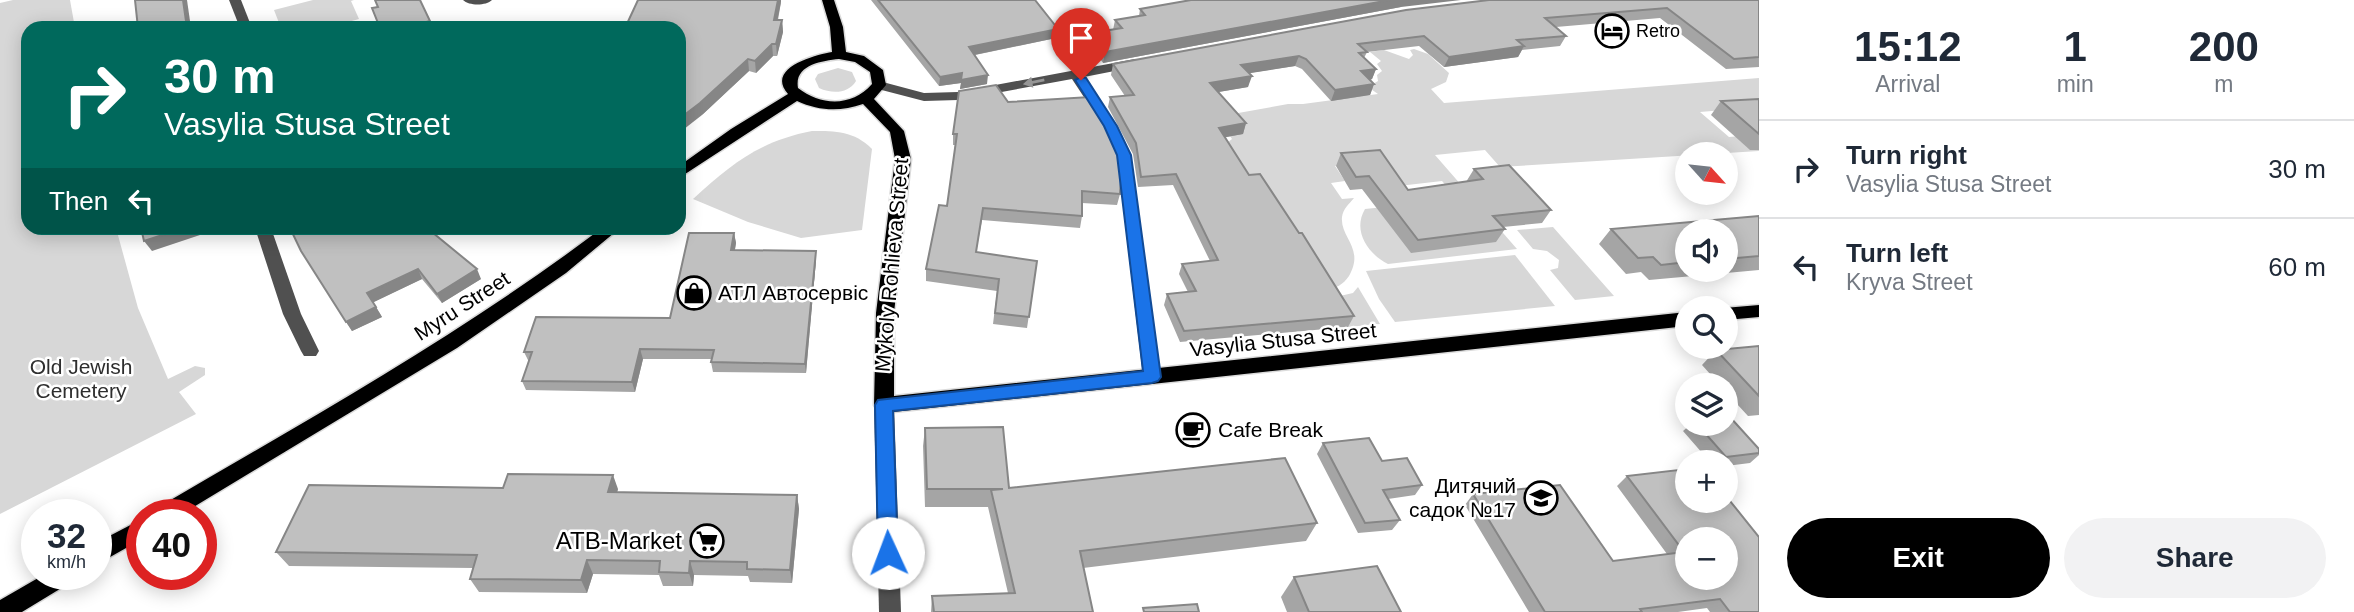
<!DOCTYPE html>
<html lang="en">
<head>
<meta charset="utf-8">
<style>
  :root { --surface:#fff; --page:#f2f2f3; --text:#1f2937; --muted:#747a83; --line:#e0e1e3; --accent:#000 }
  body { margin:0; font-family:Arial,sans-serif; background:var(--page); color:var(--text); height:100vh; display:flex; flex-direction:column; font-size:26px; white-space:nowrap }
  * { box-sizing:border-box; margin:0 }
  p { font-size:23px; color:var(--muted) }
  .icon { flex:none; width:38px; height:38px; fill:none; stroke:currentColor; stroke-width:2; stroke-linecap:round; stroke-linejoin:round }
  .map { position:relative; flex:1; overflow:hidden }
  .sheet { display:flex; flex-direction:column; background:var(--surface); width:595px }
  .sheet>* { flex:none }
  .guide { position:absolute; left:21px; top:21px; width:665px; height:214px; border-radius:21px; box-shadow:0 4px 18px #0003; background:#00695c; color:#fff; overflow:hidden }
  .needle { width:46px; rotate:117deg }
  .fabs { position:absolute; left:1675px; top:142px; display:grid; gap:14px }
  .fabs a { display:grid; place-items:center; width:63px; height:63px; border-radius:50%; background:var(--surface); box-shadow:0 4px 18px #0003; font-size:35px }
  .speed { position:absolute; left:21px; top:499px; display:flex; gap:14px; font-size:35px; font-weight:700; text-align:center }
  .speed>* { display:grid; place-content:center; width:91px; height:91px; border-radius:50%; background:var(--surface); box-shadow:0 4px 18px #0003; line-height:1 }
  .speed small { font-size:18px; font-weight:400 }
  .speed .limit { border:10px solid #d22; background:#fff; color:#111 }
  .pin { position:absolute; display:grid; place-items:center; width:60px; height:60px; color:#fff; margin:-72px -30px; border-radius:50% 50% 50% 0; rotate:-45deg; box-shadow:0 0 7px #0007 }
  .pin .icon { rotate:45deg }
  .me { position:absolute; width:77px; margin:-38px; rotate:358deg; stroke-linejoin:round; filter:drop-shadow(0 0 5px #0008) }
  .turn { display:flex; align-items:center; gap:24px; height:147px; padding:0 28px; font-size:32px }
  .turn .icon { width:91px; height:91px; stroke-width:2.5 }
  .turn b { display:block; font-size:49px; line-height:60px }
  .then { display:flex; align-items:center; height:66px; padding:0 28px; background:#0003; gap:14px; font-size:26px }
  .eta { display:flex; justify-content:space-evenly; align-items:center; height:119px; text-align:center }
  .eta b { font-size:42px; font-weight:700; line-height:49px }
  .action { display:flex; gap:14px; margin-top:auto; padding:14px 28px }
  .action a { flex:1; height:80px; border-radius:42px; background:var(--accent); color:#fff; font-size:28px; font-weight:700; line-height:80px; text-align:center }
  .action a+a { background:var(--page); color:var(--text) }
  ul { padding:0; list-style:none }
  li { display:flex; align-items:center; gap:21px; height:98px; padding:0 28px; border-top:2px solid var(--line) }
  li div { flex:1 }
  li b { display:block; font-size:26px }
  li em { font-style:normal }
  main { display:flex; flex:1; min-height:0 }
  .map>svg:first-child { display:block }
  .green { fill:#d7d7d7 }
  .lines { fill:none; stroke-linecap:round; stroke-linejoin:round }
  .major-casing { stroke:#dbdbdb; stroke-width:3 }
  .minor { fill:#505050; fill-rule:evenodd }
  .major { fill:#000; fill-rule:evenodd }
  .wall { fill:#a5a5a5; fill-rule:evenodd }
  .shaded-wall { fill:#868686 }
  .building { fill:#c0c0c0; stroke:#868686; stroke-width:2; fill-rule:evenodd }
  .oneway { fill:#969696 }
  .route { fill:#1a73e8; stroke:#114b97; stroke-width:2 }
  .labels { text-anchor:middle; stroke-width:5; stroke-linejoin:round; paint-order:stroke }
  .far-poi-label { font-size:18px; fill:#000; stroke:#fff; text-anchor:start }
  .street-label { font-size:21px; fill:#000; stroke:#fff }
  .poi-label { font-size:21px; fill:#000; stroke:#fff; text-anchor:start }
  .park-label { font-size:21px; fill:#2e2e2e; stroke:#fff }
  .near-poi-label { font-size:24px; fill:#000; stroke:#fff; text-anchor:end }
</style>
</head>
<body>
<main>
<div class="map">
<svg width="1759" height="612" viewBox="0 0 1759 612">
  <rect width="100%" height="100%" fill="#fff"/>
  <g class="green">
    <polygon points="13,0 70,0 75,28 28,28 28,228 116,228 138,308 168,379 195,366 205,368 205,375 179,392 196,414 0,514 0,3"/>
    <polygon points="313,0 354,0 351,1 359,19 326,28 281,28 274,10"/>
    <path d="M1414,49L1428,54L1449,73L1446,82L1431,89L1444,103L1759,78V107L1700,112L1729,137L1753,135L1759,140V151L1500,167L1485,150L1435,155L1517,249L1388,264C1368,254 1352,231 1365,209L1384,207L1496,242L1442,181L1390,187L1373,163L1335,166L1345,181L1331,183L1342,199L1354,198C1349,204 1343,209 1342,217C1340,238 1365,248 1349,276C1343,285 1336,288 1326,290L1227,143L1232,139L1230,136L1242,133L1227,115L1288,104H1303L1378,94L1368,87L1378,81L1377,75L1382,71L1377,64L1381,61L1370,52L1384,50L1409,59L1413,55L1410,50Z"/>
    <path d="M838,68L852,72L856,81C848,94 832,94 819,88L815,79L818,74Z"/>
    <path d="M812,131C836,131 854,131 872,149L862,230L801,238L748,222L693,199C731,164 760,141 812,131Z"/>
    <polygon points="1553,227 1614,296 1575,300 1550,270 1558,268 1559,260 1547,251 1533,249 1517,230"/>
    <polygon points="1515,255 1555,306 1395,322 1379,299 1366,271"/>
    <polygon points="1358,287 1380,324 1348,327 1331,298 1353,293"/>
  </g>
  <g class="lines">
    <defs>
      <g id="major">
        <path d="M822,0H834L843,27L846,52L864,56L883,70L886,85L874,99L904,131L911,159L894,313V396L1687,312V326L884,413L877,410L874,405L876,313L895,159L890,132L863,104C840,112 819,111 797,101L679,178V166L731,129L788,94C765,68 815,55 832,52L830,27ZM839,59L855,62L870,72L872,84C852,107 821,106 798,88C794,65 821,61 839,59Z"/>
        <path d="M602,228H620L566,273L457,348L182,514H154L157,508C309,419 462,334 602,228Z"/>
        <polygon points="1759,305 1759,317 1726,320 1724,308"/>
        <polygon points="142,519 142,539 96,565 96,543"/>
        <polygon points="45,574 76,574 73,581 22,612 0,612 0,600"/>
      </g>
    </defs>
    <use href="#major" class="major-casing"/>
    <g class="minor">
      <polygon points="229,0 241,0 252,28 240,28"/>
      <path d="M463,0H492C486,6 469,6 463,0Z"/>
      <polygon points="1135,59 1142,63 1140,66 1084,77 1117,126 1131,155 1161,377 1159,382 1152,384 1145,382 1143,377 1117,155 1103,126 1072,79 958,100 924,101 874,88 872,85 879,81 924,93 958,92"/>
      <polygon points="255,228 271,228 301,314 319,351 316,356 304,356 301,351 283,314"/>
      <polygon points="884,397 891,400 894,405 901,612 879,612 874,405 877,400"/>
    </g>
    <use href="#major" class="major"/>
  </g>
  <g class="wall">
    <polygon points="871,0 1035,0 1056,38 975,55 987,84 960,89 961,83 939,86"/>
    <polygon points="1489,0 1759,0 1759,67 1726,69 1660,18 1556,27 1566,36 1560,46 1522,50 1518,57 1444,67 1419,46 1367,52 1364,58 1376,69 1372,79 1370,80 1374,84 1370,95 1331,101 1302,69 1295,66 1249,73 1248,87 1218,92 1246,123 1243,134 1225,137 1249,175 1354,316 1348,327 1180,342 1164,305 1167,294 1188,292 1179,274 1182,264 1210,261 1173,185 1138,187 1133,154 1108,107 1110,97 1125,96 1111,75 1113,64"/>
    <polygon points="781,2 778,20 782,20 783,32 777,56 773,56 756,73 749,71 702,115"/>
    <polygon points="1401,7 1103,63 1089,43 1091,33 1113,30 1115,20 1139,16 1140,9"/>
    <polygon points="1759,99 1759,150 1750,150 1711,115 1721,101"/>
    <polygon points="1008,102 1120,194 1117,205 1082,203 1082,216 1080,228 982,220 976,253 1037,261 1027,328 993,324 997,291 926,281 926,269 947,206 955,145 953,145 953,134"/>
    <polygon points="1341,153 1408,190 1466,182 1474,169 1551,210 1542,223 1503,227 1505,229 1496,242 1411,253 1362,189 1350,190 1336,166"/>
    <path d="M1759,216V270L1649,280L1641,272L1626,274L1599,244L1611,229ZM1687,231H1726V270H1687Z"/>
    <polygon points="734,233 736,243 735,250 816,251 816,260 806,373 713,372 711,362 712,359 643,359 635,392 526,390 522,381 529,362 524,352 670,318"/>
    <polygon points="301,251 481,279 442,303 422,279 373,302 382,317 352,331"/>
    <polygon points="1759,346 1759,415 1748,416 1726,392 1726,385 1720,385 1702,365 1716,350"/>
    <polygon points="1691,424 1726,424 1759,449 1759,455 1750,463 1726,466 1726,462 1710,462 1683,431"/>
    <polygon points="925,428 1009,488 1317,523 1306,541 1083,568 1093,612 931,612 932,596 1008,593 988,507 925,507 923,446"/>
    <polygon points="1323,443 1382,461 1422,485 1415,495 1388,499 1400,520 1392,530 1358,533 1317,454"/>
    <polygon points="1627,476 1759,612 1710,612 1707,608 1678,612 1529,612 1465,505 1473,494 1613,561 1667,554 1617,486"/>
    <polygon points="618,489 617,492 797,495 799,509 792,583 750,582 748,576 694,575 693,586 663,586 659,575 593,574 587,593 479,592 470,579 473,568 289,566 276,552"/>
    <polygon points="1294,577 1401,612 1287,612 1281,597"/>
  </g>
  <g class="shaded-wall">
    <polygon points="183,0 187,0 191,28 187,28"/>
    <polygon points="778,0 781,0 781,2 775,32 774,20"/>
    <polygon points="1390,0 1461,0 1401,7 1103,63 1105,52"/>
    <polygon points="782,20 783,32 777,56 776,44"/>
    <polygon points="430,21 433,28 404,28"/>
    <polygon points="1058,29 1056,38 969,56 969,47"/>
    <polygon points="772,44 773,56 756,73 755,61"/>
    <polygon points="1524,46 1518,57 1444,67 1449,57"/>
    <polygon points="1299,56 1295,66 1238,75 1241,65"/>
    <polygon points="748,59 749,71 702,115 679,133 679,119"/>
    <polygon points="1376,69 1372,79 1357,82 1361,71"/>
    <polygon points="962,73 988,75 987,84 960,89 961,83 939,86 940,77"/>
    <polygon points="1252,76 1248,87 1207,94 1210,83"/>
    <polygon points="1374,84 1370,95 1331,101 1335,90"/>
    <polygon points="1246,123 1243,134 1216,139 1219,128"/>
    <polygon points="184,228 221,228 152,251 144,241"/>
    <polygon points="734,233 736,243 733,259 731,250"/>
    <polygon points="816,251 816,260 806,373 805,364"/>
    <polygon points="418,269 422,279 372,303 367,293"/>
    <polygon points="477,269 481,279 442,303 437,294"/>
    <polygon points="376,307 382,317 352,331 346,322"/>
    <polygon points="640,349 643,359 635,392 632,382"/>
    <polygon points="613,475 618,489 613,506 608,492"/>
    <polygon points="797,495 799,509 792,583 790,570"/>
    <polygon points="587,560 593,574 587,593 581,580"/>
    <polygon points="690,561 694,575 693,586 689,573"/>
  </g>
  <g class="building">
    <polygon points="135,0 183,0 187,28 138,28"/>
    <polygon points="375,0 420,0 430,21 404,28 380,28 372,8 378,7"/>
    <polygon points="638,0 778,0 774,20 782,20 776,44 772,44 755,61 748,59 700,103 679,119 679,28 625,28"/>
    <polygon points="878,0 1035,0 1058,29 969,47 988,75 961,80 962,73 940,77"/>
    <polygon points="1191,0 1390,0 1105,52 1091,33 1122,28 1115,20 1145,15 1140,9"/>
    <polygon points="1489,0 1759,0 1759,57 1734,59 1667,8 1545,18 1566,36 1517,40 1524,46 1449,57 1424,36 1358,44 1367,52 1359,53 1376,69 1361,71 1374,84 1335,90 1306,59 1299,56 1241,65 1252,76 1210,83 1246,123 1219,128 1249,175 1260,174 1299,233 1302,233 1354,316 1184,331 1167,294 1196,291 1182,264 1218,260 1176,174 1141,177 1136,143 1110,97 1134,95 1113,64 1406,10"/>
    <polygon points="610,23 612,28 604,28"/>
    <polygon points="996,85 1008,102 1090,97 1117,144 1121,177 1120,194 1082,191 1082,216 983,208 976,252 1037,261 1029,317 995,313 999,279 926,269 939,205 947,206 957,134 953,134 959,91"/>
    <polygon points="1759,99 1759,134 1721,101"/>
    <polygon points="1380,150 1408,190 1483,179 1474,169 1509,165 1551,210 1493,216 1505,229 1418,240 1369,176 1356,177 1341,153"/>
    <polygon points="1759,216 1759,256 1726,259 1726,231 1687,231 1687,262 1661,265 1653,257 1638,258 1611,229"/>
    <polygon points="141,228 184,228 144,241"/>
    <polygon points="290,228 427,228 477,269 437,294 418,269 367,293 376,307 346,322 301,251"/>
    <polygon points="689,233 734,233 731,250 816,251 805,364 711,362 714,350 640,349 632,382 522,381 532,352 524,352 536,317 670,318"/>
    <polygon points="1759,346 1759,396 1716,350"/>
    <polygon points="1729,416 1759,449 1759,453 1726,457 1697,424 1726,424 1726,417"/>
    <polygon points="1003,427 1009,488 1285,458 1317,523 1080,551 1093,612 934,612 932,596 1015,593 991,490 1003,489 927,489 925,428"/>
    <polygon points="1369,438 1382,461 1407,458 1422,485 1383,490 1400,520 1365,523 1323,443"/>
    <path d="M1687,469V500H1726V496L1759,537V612H1730L1720,599L1640,609L1642,612H1545L1473,494L1560,485L1613,561L1684,552L1627,476ZM1687,539H1726V578H1687Z"/>
    <polygon points="508,474 613,475 608,492 797,495 790,570 747,569 747,562 690,561 689,573 659,572 660,561 587,560 581,580 470,579 477,555 276,552 309,485 503,488"/>
    <polygon points="1377,566 1401,612 1309,612 1294,577"/>
    <polygon points="1197,604 1199,612 1144,612 1143,608"/>
  </g>
  <defs><path id="oneway-solid" d="M-6-.8H1V-3.2L6.5 0L1 3.2V.8H-6Z" transform="scale(1.75)"/></defs>
  <use class="oneway" href="#oneway-solid" transform="translate(1034 82) rotate(169)"/>
  <polygon class="route" points="1081,77 1086,78 1117,126 1131,155 1161,377 1158,381 1152,383 893,411 898,553 895,559 888,562 881,559 878,553 875,405 878,400 1143,371 1117,155 1104,126 1075,80"/>
  <defs>
    <symbol id="hotel-ring" viewBox="-11 -11 22 22"><circle r="9.5" fill="#fff" stroke="#000" stroke-width="1.5"/><path d="M-6-4.5h1.5V1H6V5H4.5V3h-9V5H-6ZM-4 0a1.8 1.8 0 1 1 3.6 0ZM.5 0V-2.5h3Q6-2.5 6 0Z" fill="#000"/></symbol>
    <symbol id="shop-ring" viewBox="-11 -11 22 22"><circle r="9.5" fill="#fff" stroke="#000" stroke-width="1.5"/><path d="M-5-2.5h2.3a2.7 3.5 0 0 1 5.4 0H5L5.5 6h-11ZM-1.5-2.5h3a1.5 2.3 0 0 0-3 0Z" fill="#000"/></symbol>
    <symbol id="cafe-ring" viewBox="-11 -11 22 22"><circle r="9.5" fill="#fff" stroke="#000" stroke-width="1.5"/><path d="M-5.5-4.5H6V0H3Q3 3.5 0 3.5H-2.5Q-5.5 3.5-5.5 0ZM3-3.2v2h1.7v-2ZM-6 4.5H4V6H-6Z" fill="#000"/></symbol>
    <symbol id="school-ring" viewBox="-11 -11 22 22"><circle r="9.5" fill="#fff" stroke="#000" stroke-width="1.5"/><path d="M0-5L7-2L0 1L-7-2ZM-4 1L0 2.5L4 1V4Q0 6-4 4Z" fill="#000"/></symbol>
    <symbol id="supermarket-ring" viewBox="-11 -11 22 22"><circle r="9.5" fill="#fff" stroke="#000" stroke-width="1.5"/><path d="M-6-5.5h2.5l.6 2H6L4.5 2H-2.5L-4.4-4H-6ZM-1.5 3.2a1.3 1.3 0 1 0 .1 0ZM3 3.2a1.3 1.3 0 1 0 .1 0Z" fill="#000"/></symbol>
  </defs>
  <g fill-rule="evenodd">
    <use href="#hotel-ring" x="1593" y="12" width="38" height="38"/>
    <use href="#shop-ring" x="675" y="274" width="38" height="38"/>
    <use href="#cafe-ring" x="1174" y="411" width="38" height="38"/>
    <use href="#school-ring" x="1522" y="479" width="38" height="38"/>
    <use href="#supermarket-ring" x="688" y="522" width="38" height="38"/>
  </g>
  <g class="labels">
    <g class="far-poi-label">
      <text x="1636" y="37">Retro</text>
    </g>
    <g class="street-label">
      <text transform="translate(892 265) rotate(-85)" y="7">Mykoly Rohlieva Street</text>
      <text transform="translate(462 306) rotate(-33)" y="7">Myru Street</text>
      <text transform="translate(1283 340) rotate(-6)" y="7">Vasylia Stusa Street</text>
    </g>
    <g class="poi-label">
      <text x="718" y="300">АТЛ Автосервіс</text>
      <text x="1218" y="437">Cafe Break</text>
      <text x="1516" y="493" text-anchor="end">Дитячий<tspan x="1516" dy="24">садок №17</tspan></text>
    </g>
    <g class="park-label">
      <text x="81" y="374">Old Jewish<tspan x="81" dy="24">Cemetery</tspan></text>
    </g>
    <g class="near-poi-label">
      <text x="682" y="549">ATB-Market</text>
    </g>
  </g>
</svg>
<div class="fabs">
<a><svg class="needle" viewBox="-14 -14 28 28"><path d="M0-13l5 13h-10z" fill="#e53935"/><path d="M0 13l5-13h-10z" fill="#747a83"/></svg></a>
<a><svg class="icon" aria-label="sound" viewBox="0 0 24 24"><path d="M4 9h4l5-4v14l-5-4H4zM17 9q2 3 0 6"/></svg></a>
<a><svg class="icon" aria-label="search" viewBox="0 0 24 24"><circle cx="10" cy="10" r="6"/><path d="M15 15l6 6"/></svg></a>
<a><svg class="icon" aria-label="layers" viewBox="0 0 24 24"><path d="M12 4l9 5-9 5-9-5zM3 14l9 5 9-5"/></svg></a>
<a>+</a>
<a>−</a>
</div>
<div class="speed"><div>32<small>km/h</small></div><div class="limit">40</div></div>
<div class="pin" style="left:1081px;top:80px;background:#d93025"><svg class="icon" aria-label="arrive" viewBox="0 0 24 24"><path d="M6 21V4h12l-3 4 3 4H6"/></svg></div>
<svg class="me" style="left:888px;top:553px" viewBox="-20 -20 40 40"><circle r="19" fill="#fff"/><path d="M0-13L10 11 0 6-10 11z" fill="#1a73e8"/></svg>
<div class="guide">
<div class="turn"><svg class="icon" aria-label="right" viewBox="0 0 24 24"><path d="M7 20v-9h11M14 6l5 5-5 5"/></svg><div><b>30 m</b>Vasylia Stusa Street</div></div>
<div class="then">Then<svg class="icon" aria-label="left" viewBox="0 0 24 24"><path d="M17 20v-9H6M10 6l-5 5 5 5"/></svg></div>
</div>
</div>
<section class="sheet">
<div class="eta">
<div><b>15:12</b><p>Arrival</p></div>
<div><b>1</b><p>min</p></div>
<div><b>200</b><p>m</p></div>
</div>
<ul>
<li><svg class="icon" aria-label="right" viewBox="0 0 24 24"><path d="M7 20v-9h11M14 6l5 5-5 5"/></svg><div><b>Turn right</b><p>Vasylia Stusa Street</p></div><em>30 m</em></li>
<li><svg class="icon" aria-label="left" viewBox="0 0 24 24"><path d="M17 20v-9H6M10 6l-5 5 5 5"/></svg><div><b>Turn left</b><p>Kryva Street</p></div><em>60 m</em></li>
</ul>
<div class="action"><a>Exit</a><a>Share</a></div>
</section>
</main>
</body>
</html>
